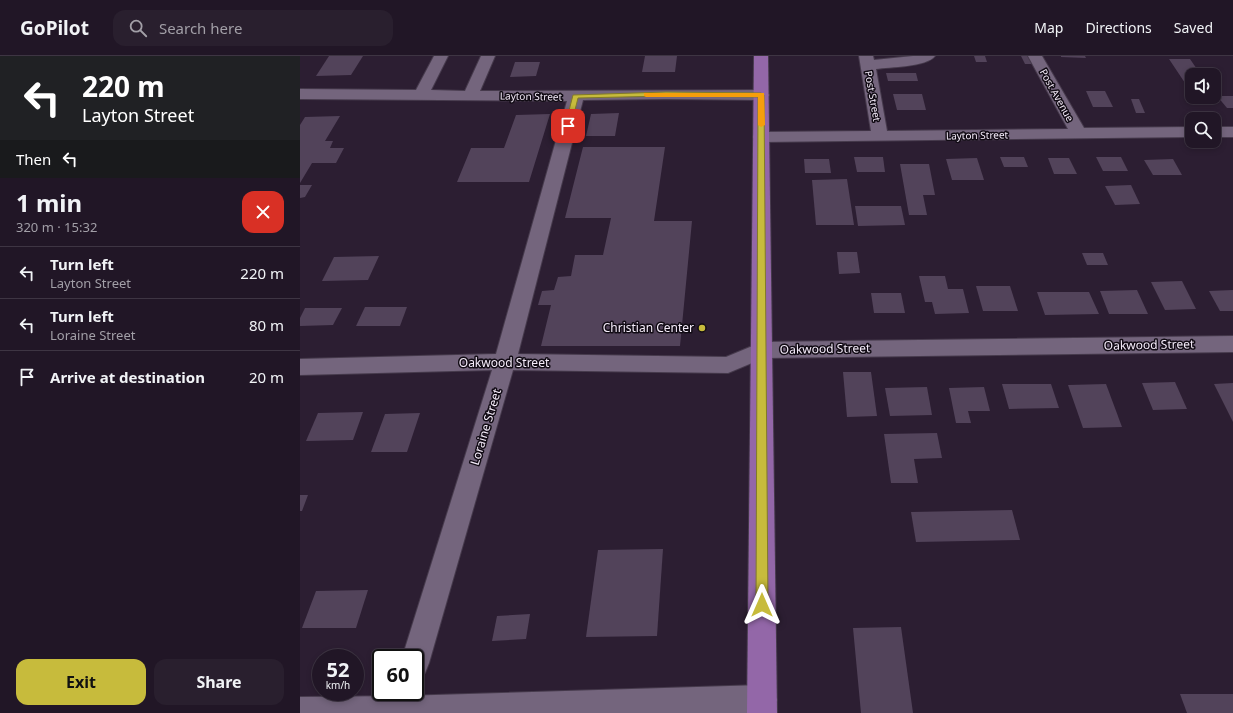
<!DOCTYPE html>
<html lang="en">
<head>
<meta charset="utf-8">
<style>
  :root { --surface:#211626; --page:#291f2e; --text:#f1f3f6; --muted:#a29fa7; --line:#3e3543; --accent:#c7bb3c }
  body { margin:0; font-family:"Noto Sans",sans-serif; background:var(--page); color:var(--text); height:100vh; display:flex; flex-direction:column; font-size:15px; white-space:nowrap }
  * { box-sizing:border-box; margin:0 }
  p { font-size:13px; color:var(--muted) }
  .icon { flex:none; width:22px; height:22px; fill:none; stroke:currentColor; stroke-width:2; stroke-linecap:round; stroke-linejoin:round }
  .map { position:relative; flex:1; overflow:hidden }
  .sheet { display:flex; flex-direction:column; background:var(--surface); width:300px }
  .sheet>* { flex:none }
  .top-card { background:#202124; color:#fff; overflow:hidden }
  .fabs { position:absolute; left:885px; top:12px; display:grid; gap:8px }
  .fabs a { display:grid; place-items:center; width:36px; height:36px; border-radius:8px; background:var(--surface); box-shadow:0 2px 6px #0003,0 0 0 1px var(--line); font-size:20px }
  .speed { position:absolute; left:12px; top:593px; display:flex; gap:8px; font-size:20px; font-weight:700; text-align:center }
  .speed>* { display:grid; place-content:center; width:52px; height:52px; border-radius:50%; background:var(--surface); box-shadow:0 2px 6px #0003,0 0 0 1px var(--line); line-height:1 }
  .speed small { font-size:10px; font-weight:400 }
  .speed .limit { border:2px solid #111; border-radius:6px; background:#fff; color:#111 }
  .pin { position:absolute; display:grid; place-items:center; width:34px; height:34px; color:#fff; margin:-17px; border-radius:8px; box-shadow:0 2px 6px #0006 }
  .me { position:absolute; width:44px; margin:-22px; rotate:0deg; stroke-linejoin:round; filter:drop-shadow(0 0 3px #0008) }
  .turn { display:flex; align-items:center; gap:14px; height:84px; padding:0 16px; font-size:18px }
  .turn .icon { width:52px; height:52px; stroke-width:2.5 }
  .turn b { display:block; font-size:28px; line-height:34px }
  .then { display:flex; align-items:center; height:38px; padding:0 16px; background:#0003; gap:8px; font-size:15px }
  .round { display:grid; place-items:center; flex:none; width:42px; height:42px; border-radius:12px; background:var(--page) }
  .overview { display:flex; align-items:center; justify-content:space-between; height:68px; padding:0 16px }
  h1 { font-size:24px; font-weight:700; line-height:30px }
  .action { display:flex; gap:8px; margin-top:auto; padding:8px 16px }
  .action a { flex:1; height:46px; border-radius:12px; background:var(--accent); color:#111; font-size:16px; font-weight:700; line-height:46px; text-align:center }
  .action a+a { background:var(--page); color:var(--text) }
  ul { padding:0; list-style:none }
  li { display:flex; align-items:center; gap:12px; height:52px; padding:0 16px; border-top:1px solid var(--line) }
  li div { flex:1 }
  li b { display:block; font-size:15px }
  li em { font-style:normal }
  header { display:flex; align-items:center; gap:24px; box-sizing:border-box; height:56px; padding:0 20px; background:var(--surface); border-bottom:1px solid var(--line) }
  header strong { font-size:19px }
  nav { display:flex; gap:22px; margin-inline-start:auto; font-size:14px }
  .search { width:280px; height:36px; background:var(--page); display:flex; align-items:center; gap:10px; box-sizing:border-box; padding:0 14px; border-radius:12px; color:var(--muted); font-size:15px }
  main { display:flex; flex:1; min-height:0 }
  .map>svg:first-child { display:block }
  .building { fill:#52435a }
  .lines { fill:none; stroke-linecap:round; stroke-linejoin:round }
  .minor-casing { stroke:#463a4c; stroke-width:2 }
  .major-casing { stroke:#463a4c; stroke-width:2 }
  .minor { fill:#74657d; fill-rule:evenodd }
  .major { fill:#9367a8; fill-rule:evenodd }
  .route { fill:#c7bb3c; stroke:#817a27 }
  .slow { fill:#f59e0b }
  .poi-dot { fill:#c7bb3c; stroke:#110b14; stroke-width:1.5 }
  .labels { text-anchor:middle; stroke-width:3; stroke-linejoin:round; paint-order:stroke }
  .far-street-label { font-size:10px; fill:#f6edfb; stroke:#110b14 }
  .poi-label { font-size:12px; fill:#f6edfb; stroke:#110b14; text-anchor:end }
  .street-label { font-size:12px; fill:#f6edfb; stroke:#110b14 }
</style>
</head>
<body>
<header>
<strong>GoPilot</strong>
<div class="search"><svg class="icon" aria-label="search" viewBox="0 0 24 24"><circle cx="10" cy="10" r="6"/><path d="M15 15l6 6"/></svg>Search here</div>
<nav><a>Map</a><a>Directions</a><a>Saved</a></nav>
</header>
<main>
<section class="sheet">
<div class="top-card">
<div class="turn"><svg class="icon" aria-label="left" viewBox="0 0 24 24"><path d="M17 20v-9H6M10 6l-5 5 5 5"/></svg><div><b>220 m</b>Layton Street</div></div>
<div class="then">Then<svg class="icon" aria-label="left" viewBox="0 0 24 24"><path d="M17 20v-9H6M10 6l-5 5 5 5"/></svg></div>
</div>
<div class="overview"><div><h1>1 min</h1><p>320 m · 15:32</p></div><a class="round" style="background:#d93025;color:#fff"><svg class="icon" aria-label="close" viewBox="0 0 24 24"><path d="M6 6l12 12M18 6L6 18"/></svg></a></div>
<ul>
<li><svg class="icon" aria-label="left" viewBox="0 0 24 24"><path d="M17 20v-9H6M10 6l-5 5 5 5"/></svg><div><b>Turn left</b><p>Layton Street</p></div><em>220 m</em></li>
<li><svg class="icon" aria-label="left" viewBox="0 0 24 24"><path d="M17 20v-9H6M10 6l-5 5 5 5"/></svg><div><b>Turn left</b><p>Loraine Street</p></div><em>80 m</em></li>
<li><svg class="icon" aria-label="arrive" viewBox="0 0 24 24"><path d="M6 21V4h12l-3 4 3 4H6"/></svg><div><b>Arrive at destination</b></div><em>20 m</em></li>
</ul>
<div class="action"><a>Exit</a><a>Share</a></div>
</section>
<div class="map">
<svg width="933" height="657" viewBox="0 0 933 657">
  <rect width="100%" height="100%" fill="#2c1e32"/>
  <g class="building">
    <polygon points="29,0 63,0 51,19 16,20"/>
    <polygon points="345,0 377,0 375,16 342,16"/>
    <polygon points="674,0 685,0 687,6 676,6"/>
    <polygon points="721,0 731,0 734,8 725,8"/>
    <polygon points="761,0 785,0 786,2 761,1"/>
    <polygon points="869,3 890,3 901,19 892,19 892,33 889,33"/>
    <polygon points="215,6 240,6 236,20 210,21"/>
    <polygon points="586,17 616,17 618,25 588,25"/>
    <polygon points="786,35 805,35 813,51 793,51"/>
    <polygon points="593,38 622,38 626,54 597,54"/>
    <polygon points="917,40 933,40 933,52 927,52"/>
    <polygon points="831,43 839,43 845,57 836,57"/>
    <polygon points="319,57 315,80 286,80 291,58"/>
    <polygon points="250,58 229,126 157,126 171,92 204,92 216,59"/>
    <polygon points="40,60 25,85 33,85 30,92 44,92 36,107 12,107 0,127 0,69 5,61"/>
    <polygon points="283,91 365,91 354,165 392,165 380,290 241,290 251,249 238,249 242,235 254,234 258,221 271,220 275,199 303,199 311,162 265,162"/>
    <polygon points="554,101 583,101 585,116 557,116"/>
    <polygon points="700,101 724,101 728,111 704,111"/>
    <polygon points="796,101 821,101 828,115 803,115"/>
    <polygon points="677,102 684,124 652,124 646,103"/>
    <polygon points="748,102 769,102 777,118 754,118"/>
    <polygon points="504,103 529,103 531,117 505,117"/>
    <polygon points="873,103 882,119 853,119 844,104"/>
    <polygon points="600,108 629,108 635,139 623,139 627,159 609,159"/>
    <polygon points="547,123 554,169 516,169 512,124"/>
    <polygon points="0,129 12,129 5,141 0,142"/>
    <polygon points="831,129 840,148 815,149 805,130"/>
    <polygon points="555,150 601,150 605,169 558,170"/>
    <polygon points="537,196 557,196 560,217 539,218"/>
    <polygon points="782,197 803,197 808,209 787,209"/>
    <polygon points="79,200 68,224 22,225 34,201"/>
    <polygon points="619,220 645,220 648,233 663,233 669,257 635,258 632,246 625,246"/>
    <polygon points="882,225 896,253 865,254 851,226"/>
    <polygon points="676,230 710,230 718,255 683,255"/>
    <polygon points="837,234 848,258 809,258 800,235"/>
    <polygon points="933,234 933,255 920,255 909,235"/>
    <polygon points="737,236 789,236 799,258 745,259"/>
    <polygon points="571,237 601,237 605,257 574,257"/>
    <polygon points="65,251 107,251 100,270 56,270"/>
    <polygon points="5,252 42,252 33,269 0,270 0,262"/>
    <polygon points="543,316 571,316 577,360 547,361"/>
    <polygon points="875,326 887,353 853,354 842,327"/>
    <polygon points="933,327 933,366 914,328"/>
    <polygon points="702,328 751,328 759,352 709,353"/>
    <polygon points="806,328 822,371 783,372 768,329"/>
    <polygon points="627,331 632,359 590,360 585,332"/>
    <polygon points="684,331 690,355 668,355 671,367 656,367 649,332"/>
    <polygon points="63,356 53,384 6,385 18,357"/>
    <polygon points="120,357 107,396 71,396 85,358"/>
    <polygon points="637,377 642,402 614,403 618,427 591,427 584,378"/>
    <polygon points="0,439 8,439 2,455 0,455"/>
    <polygon points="712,454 720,484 616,486 611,456"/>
    <polygon points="363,493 357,580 286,581 298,494"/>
    <polygon points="68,534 56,572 2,572 16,535"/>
    <polygon points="230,558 226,583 192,585 197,560"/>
    <polygon points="601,571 613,657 561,657 553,572"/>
    <polygon points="880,638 933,638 933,657 887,657"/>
  </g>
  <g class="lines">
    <defs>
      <g id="minor">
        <polygon points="134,0 148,0 131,34 165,35 181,0 195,0 180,35 461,34 466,36 469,39 466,42 461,44 366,43 283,44 218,298 426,301 462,286 933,280 933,296 464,302 428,317 213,314 129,607 125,617 115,621 115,602 102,602 192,314 0,319 0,303 196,298 267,45 0,43 0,33 116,34"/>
        <path d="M559,0H573L574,4L613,0H635C627,11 589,11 576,13L587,75L768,73L728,0H742L784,72L892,71V81L461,86L455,84L453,81L455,78L461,76L571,75Z"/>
        <rect x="914" y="71" width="19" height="10"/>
        <polygon points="462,629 472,634 477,644 472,654 466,657 0,657 0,641 101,640"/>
      </g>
      <polygon id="major" points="454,0 468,0 477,657 447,657"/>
    </defs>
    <use href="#minor" class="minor-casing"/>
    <use href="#major" class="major-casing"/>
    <use href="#minor" class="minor"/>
    <use href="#major" class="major"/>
  </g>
  <polygon class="route" points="366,36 461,37 464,39 468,549 466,552 462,554 458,552 456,549 458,41 366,40 278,42 271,70 268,72 265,70 273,39"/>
  <polygon class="slow" points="344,37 464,37 465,69 461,71 458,69 458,41 346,41 344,40"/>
  <circle class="poi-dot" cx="402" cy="272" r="4"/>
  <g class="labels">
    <g class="far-street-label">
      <text transform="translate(757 39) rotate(61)" y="4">Post Avenue</text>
      <text transform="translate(231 40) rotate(1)" y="4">Layton Street</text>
      <text transform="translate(573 40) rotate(80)" y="4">Post Street</text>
      <text transform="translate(677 79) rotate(-1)" y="4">Layton Street</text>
    </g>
    <g class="poi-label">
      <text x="394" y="276">Christian Center</text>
    </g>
    <g class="street-label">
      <text transform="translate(849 289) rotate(-1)" y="4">Oakwood Street</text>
      <text transform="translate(525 293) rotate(-1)" y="4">Oakwood Street</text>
      <text x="204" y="311">Oakwood Street</text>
      <text transform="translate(186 371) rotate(-73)" y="4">Loraine Street</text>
    </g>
  </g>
</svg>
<div class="fabs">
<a><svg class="icon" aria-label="sound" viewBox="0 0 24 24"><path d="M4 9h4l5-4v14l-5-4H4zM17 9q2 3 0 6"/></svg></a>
<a><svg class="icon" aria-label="search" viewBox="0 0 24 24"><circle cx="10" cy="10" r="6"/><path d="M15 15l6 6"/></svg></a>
</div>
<div class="speed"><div>52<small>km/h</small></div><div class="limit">60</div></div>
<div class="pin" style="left:268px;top:70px;background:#d93025"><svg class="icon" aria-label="arrive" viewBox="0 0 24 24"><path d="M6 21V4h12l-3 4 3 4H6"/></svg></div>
<svg class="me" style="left:462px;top:549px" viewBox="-20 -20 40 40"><path d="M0-17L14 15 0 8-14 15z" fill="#c7bb3c" stroke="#fff" stroke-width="4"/></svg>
</div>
</main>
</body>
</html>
